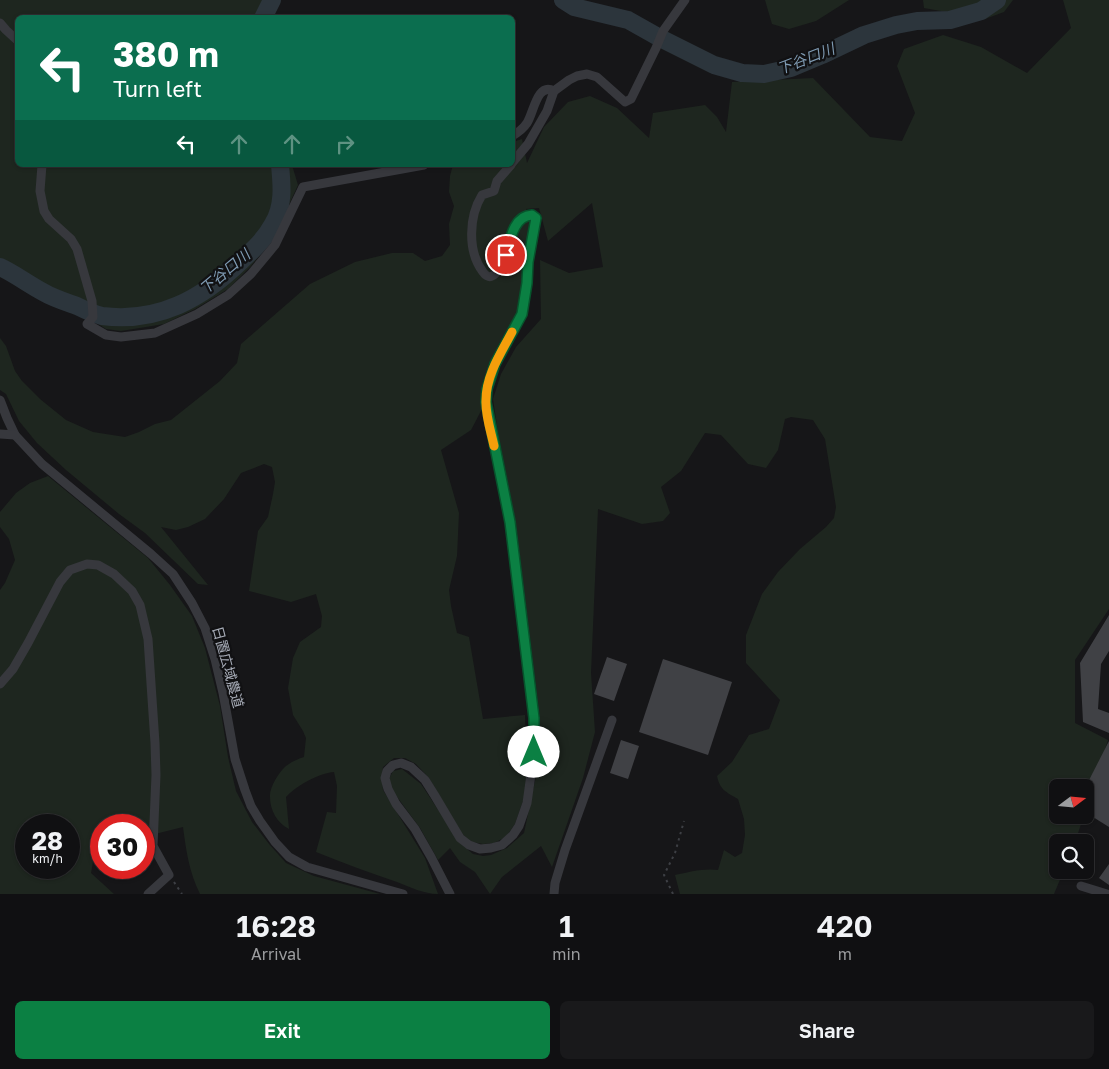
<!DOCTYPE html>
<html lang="en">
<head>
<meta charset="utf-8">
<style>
  :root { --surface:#101012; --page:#19191b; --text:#f1f3f6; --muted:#9c9d9f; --line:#303032; --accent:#0b8043 }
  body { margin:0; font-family:"Golos Text","Noto Sans JP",sans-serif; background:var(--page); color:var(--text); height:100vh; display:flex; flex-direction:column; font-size:19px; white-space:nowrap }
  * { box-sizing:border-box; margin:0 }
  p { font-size:16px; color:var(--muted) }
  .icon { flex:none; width:28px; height:28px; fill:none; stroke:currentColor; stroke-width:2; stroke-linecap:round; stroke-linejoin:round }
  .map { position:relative; height:894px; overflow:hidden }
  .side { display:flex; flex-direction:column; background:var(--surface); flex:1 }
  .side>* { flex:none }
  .guide { position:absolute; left:15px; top:15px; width:500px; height:152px; border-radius:8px; box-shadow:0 1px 4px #0004,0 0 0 1px var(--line); background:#0b6e4f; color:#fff; overflow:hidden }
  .needle { width:32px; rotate:74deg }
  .buttons { position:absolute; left:1049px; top:779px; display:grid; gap:10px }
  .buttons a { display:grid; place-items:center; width:45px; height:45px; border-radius:8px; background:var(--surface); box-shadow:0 1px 4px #0004,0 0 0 1px var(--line); font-size:25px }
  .speed { position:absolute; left:15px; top:814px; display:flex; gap:10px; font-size:25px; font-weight:700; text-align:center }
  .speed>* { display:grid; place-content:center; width:65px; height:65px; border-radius:50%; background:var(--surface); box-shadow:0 1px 4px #0004,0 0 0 1px var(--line); line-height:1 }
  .speed small { font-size:12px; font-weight:400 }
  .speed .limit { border:8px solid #d22; background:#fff; color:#111 }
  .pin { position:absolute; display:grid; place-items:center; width:42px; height:42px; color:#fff; margin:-21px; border:2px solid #fff; border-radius:50%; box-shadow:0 1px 5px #0007 }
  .me { position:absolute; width:55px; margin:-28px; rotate:0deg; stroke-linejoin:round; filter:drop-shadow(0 0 4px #0008) }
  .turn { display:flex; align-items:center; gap:18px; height:105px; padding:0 15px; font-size:22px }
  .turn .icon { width:65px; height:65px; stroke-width:2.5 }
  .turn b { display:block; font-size:35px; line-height:42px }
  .lanes { display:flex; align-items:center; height:48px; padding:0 15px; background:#0003; justify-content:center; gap:25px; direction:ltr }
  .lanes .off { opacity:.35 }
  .eta { display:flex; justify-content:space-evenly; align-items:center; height:85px; text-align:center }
  .eta b { font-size:30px; font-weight:600; line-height:35px }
  .cta { display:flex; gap:10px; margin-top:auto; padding:10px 15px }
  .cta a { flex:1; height:58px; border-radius:8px; background:var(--accent); color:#fff; font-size:20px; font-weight:600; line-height:58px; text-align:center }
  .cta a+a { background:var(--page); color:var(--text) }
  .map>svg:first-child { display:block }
  .green { fill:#1e261f; fill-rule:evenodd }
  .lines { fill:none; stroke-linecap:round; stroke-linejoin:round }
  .river { stroke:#2c353c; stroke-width:18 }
  .building { fill:#404145 }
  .path { stroke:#3d3f44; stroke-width:2; stroke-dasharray:2.5 4; stroke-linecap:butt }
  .minor { stroke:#37383d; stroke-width:9 }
  .route-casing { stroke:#07532c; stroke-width:12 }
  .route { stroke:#0b8043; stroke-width:9 }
  .slow { stroke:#f59e0b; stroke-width:9 }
  .labels { text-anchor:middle; stroke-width:4.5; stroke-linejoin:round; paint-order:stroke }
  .street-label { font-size:14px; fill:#a8adb8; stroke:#111113 }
  .water-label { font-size:15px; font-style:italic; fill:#7f9bb3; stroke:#111113 }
</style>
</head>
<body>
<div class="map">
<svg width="1109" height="894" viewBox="0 0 1109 894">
  <rect width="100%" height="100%" fill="#161618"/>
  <g class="green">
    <polygon points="0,0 269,0 266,17 18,18 18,165 292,165 298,185 273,239 251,266 228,289 195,309 164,324 146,327 121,331 106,329 81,313 0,274"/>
    <polygon points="765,0 849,0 816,21 789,29 772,24"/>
    <polygon points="923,0 1013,0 1004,12 985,19 924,8"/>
    <path d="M1063,0H1109V609L1075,660V723L1108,740L1085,811V788H1058V815H1084L1075,842H1058V870H1064L1054,894H680L675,875C689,872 704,868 718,870L724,850L735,857L742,853L745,835L744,819L738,799C726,792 720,790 717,776L732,762L749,735L769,729L780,700L746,663V635L762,594L778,572L800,549L826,527L834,518L836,507L825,439L813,420L791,417L785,419L778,450L766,468L748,464L721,435L705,433L681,471L661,487L670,513L663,521L642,524L598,509L591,673L595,732L583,778L552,867L541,846L502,877L490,894L475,872L460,862L450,848L438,860L420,828L392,790L389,779L393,771L402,769L421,784L460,843L473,854L483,856L491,855L507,848L524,833L539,762L540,718L516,524L498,432L493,399L501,374L516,347L541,319L540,260L569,273L603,267L592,203L548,241L539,208L526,209L533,222L526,259L529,296L527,314L500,342L488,368L482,391V409L471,430L441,450L459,513L457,556L449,590L451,606L457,633L469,637L483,719L525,715L527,784L523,801L515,824L506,837L494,843L483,844L472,842L463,835L429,778L416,764L405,758H394L383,767L382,776L383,790L425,858L438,894C424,894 410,887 397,882C370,873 343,863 316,852L327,812L336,813L337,786L334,772C319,773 296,786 286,797L289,829C277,823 270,810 270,797C269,788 279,772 286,766C291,762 298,759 304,757L306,738L303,731L293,715L288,688L293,658L300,642L321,627L322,616L316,594L291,602L249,591L258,531L268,517L273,494L275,482L272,467L264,464L241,473L224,499L205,519L188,527L176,530L161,527L208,585L198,584L145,533L119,514L66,470L37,443L19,421L6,394L0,390V338L6,346L15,371L22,381L40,399L66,420L93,432L125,437L139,432L155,424L171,420L220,381L237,363L241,344L310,284L355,262L392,253H413L425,261L442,256L450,245L449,224L454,206L449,192L450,176L453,165H512L513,142L522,139L527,163L544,127L568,102L590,96L617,108L649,138L653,113L705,105L717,117L726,132L732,82L813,78L870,137L902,141L915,113L897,66L904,49L943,35L981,47L1027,73L1071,28Z"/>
    <path d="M48,476L148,558L170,585L192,616L205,648L220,706L228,757L236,791L252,822L269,844L286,863L314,876L380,894H200C189,872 186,850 183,827L159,833L146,838L144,835V825H134L127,821L124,825H101V837L98,839L96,845L91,873L114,894H0V590L5,583L15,560L9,539L0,527V512L16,493L30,483ZM26,825H69V868H26Z"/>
  </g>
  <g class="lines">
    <g class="river">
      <polyline points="563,0 574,7 628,20 660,38 714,65 742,73 764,74 791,68 822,55 864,35 896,25 917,21 950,20 981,11 997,0"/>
      <polyline points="263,18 272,0"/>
      <path d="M0,267C15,274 28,284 43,292C53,298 66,302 77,306C85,310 94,314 102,316C158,323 202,299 241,261C253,250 265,239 273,224C284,206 282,185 280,165"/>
    </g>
  </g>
  <g class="building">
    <polygon points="1109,615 1109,651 1101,664 1098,709 1109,713 1109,733 1083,722 1080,663"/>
    <polygon points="607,657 627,664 614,701 594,694"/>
    <polygon points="663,659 732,682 708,755 639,732"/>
    <polygon points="621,740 639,746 628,779 610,773"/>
    <polygon points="1109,741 1109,827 1085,812 1085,788"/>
    <polygon points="1109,864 1109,885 1099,878"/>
  </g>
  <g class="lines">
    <g class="path">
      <polyline points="174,882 182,894"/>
      <polyline points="673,894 664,875 675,853 684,821"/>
    </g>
    <g class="minor">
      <polyline points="0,23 6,30 18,41"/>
      <path d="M512,136C519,132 523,129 527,123C534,112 537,82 554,91"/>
      <polyline points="512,163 528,144 547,111 554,91 569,80 577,76 587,74 597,77 625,102 631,99 656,48 663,31 685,0"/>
      <polyline points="42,165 40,191 44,211 49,219 71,239 77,249 92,301 93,317 87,324 106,335 121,337 155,333 197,314 228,295 251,274 275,245 303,187 424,165"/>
      <polyline points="0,400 7,418 15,435 42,464 151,554 173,574 192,603 205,628 215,659 223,693 235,759 245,790 251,806 260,821 275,842 289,857 307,867 403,894"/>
      <polyline points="0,434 15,435"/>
      <polyline points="0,684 13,669 28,643 60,582 70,570 87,564 98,565 114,574 132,591 140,605 148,639 155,743 156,775 153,846 169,875 148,894"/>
      <polyline points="1081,886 1107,894"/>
      <path d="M450,894L431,857L415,829L396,804L388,789L385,778L387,771L393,765L401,763L411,767L425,780L435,796L460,838L469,845L480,849L491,848L502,845L513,835L519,826L527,803L534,753V718L510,522L486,402L487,389L495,364L522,314L527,283L528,262L536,218L532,215C513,216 511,240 507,254C505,260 501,266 498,271C497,272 494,276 492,276C489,278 485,275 483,272C467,251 469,216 482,195L494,191L497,181L511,165"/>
      <polyline points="554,894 555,883 565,850 612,720"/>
    </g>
  </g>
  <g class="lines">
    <defs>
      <path id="route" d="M506,255C510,241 513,216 532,215L536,218L528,262L527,283L522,314L495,364L487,389L486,402L510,522L534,718V752"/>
    </defs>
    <use href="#route" class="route-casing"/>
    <use href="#route" class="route"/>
    <path class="slow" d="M494,446C491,432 485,414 486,400C486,375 501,353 512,332"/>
  </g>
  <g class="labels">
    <g class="street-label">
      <text transform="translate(228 667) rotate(75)" y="5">日置広域農道</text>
    </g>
    <g class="water-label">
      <text transform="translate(806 59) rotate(-21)" y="5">下谷口川</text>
      <text transform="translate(225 272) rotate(-40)" y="5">下谷口川</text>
    </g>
  </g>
</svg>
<div class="buttons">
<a><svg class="needle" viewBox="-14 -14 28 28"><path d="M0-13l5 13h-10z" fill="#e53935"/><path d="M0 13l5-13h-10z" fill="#9c9d9f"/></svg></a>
<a><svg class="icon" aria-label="search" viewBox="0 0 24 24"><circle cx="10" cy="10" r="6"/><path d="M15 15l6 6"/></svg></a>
</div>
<div class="speed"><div>28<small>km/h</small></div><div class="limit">30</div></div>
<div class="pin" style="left:506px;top:255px;background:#d93025"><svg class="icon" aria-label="arrive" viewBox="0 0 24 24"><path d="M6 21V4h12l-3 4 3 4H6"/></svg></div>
<svg class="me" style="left:534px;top:752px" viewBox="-20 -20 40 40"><circle r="19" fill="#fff"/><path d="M0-13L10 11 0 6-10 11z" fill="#0b8043"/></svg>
<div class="guide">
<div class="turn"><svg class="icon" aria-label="left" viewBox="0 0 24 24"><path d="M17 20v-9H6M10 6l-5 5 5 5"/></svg><div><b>380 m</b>Turn left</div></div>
<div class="lanes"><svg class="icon" aria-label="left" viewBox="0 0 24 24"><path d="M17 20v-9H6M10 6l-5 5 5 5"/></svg><svg class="icon off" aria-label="ahead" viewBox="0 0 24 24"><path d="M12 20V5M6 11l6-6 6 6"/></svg><svg class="icon off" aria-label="ahead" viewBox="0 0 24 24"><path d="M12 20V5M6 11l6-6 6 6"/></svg><svg class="icon off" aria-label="right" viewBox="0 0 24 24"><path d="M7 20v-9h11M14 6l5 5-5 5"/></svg></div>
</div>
</div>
<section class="side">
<div class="eta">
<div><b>16:28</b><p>Arrival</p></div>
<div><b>1</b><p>min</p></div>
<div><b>420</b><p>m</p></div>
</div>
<div class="cta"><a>Exit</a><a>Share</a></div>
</section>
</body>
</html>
